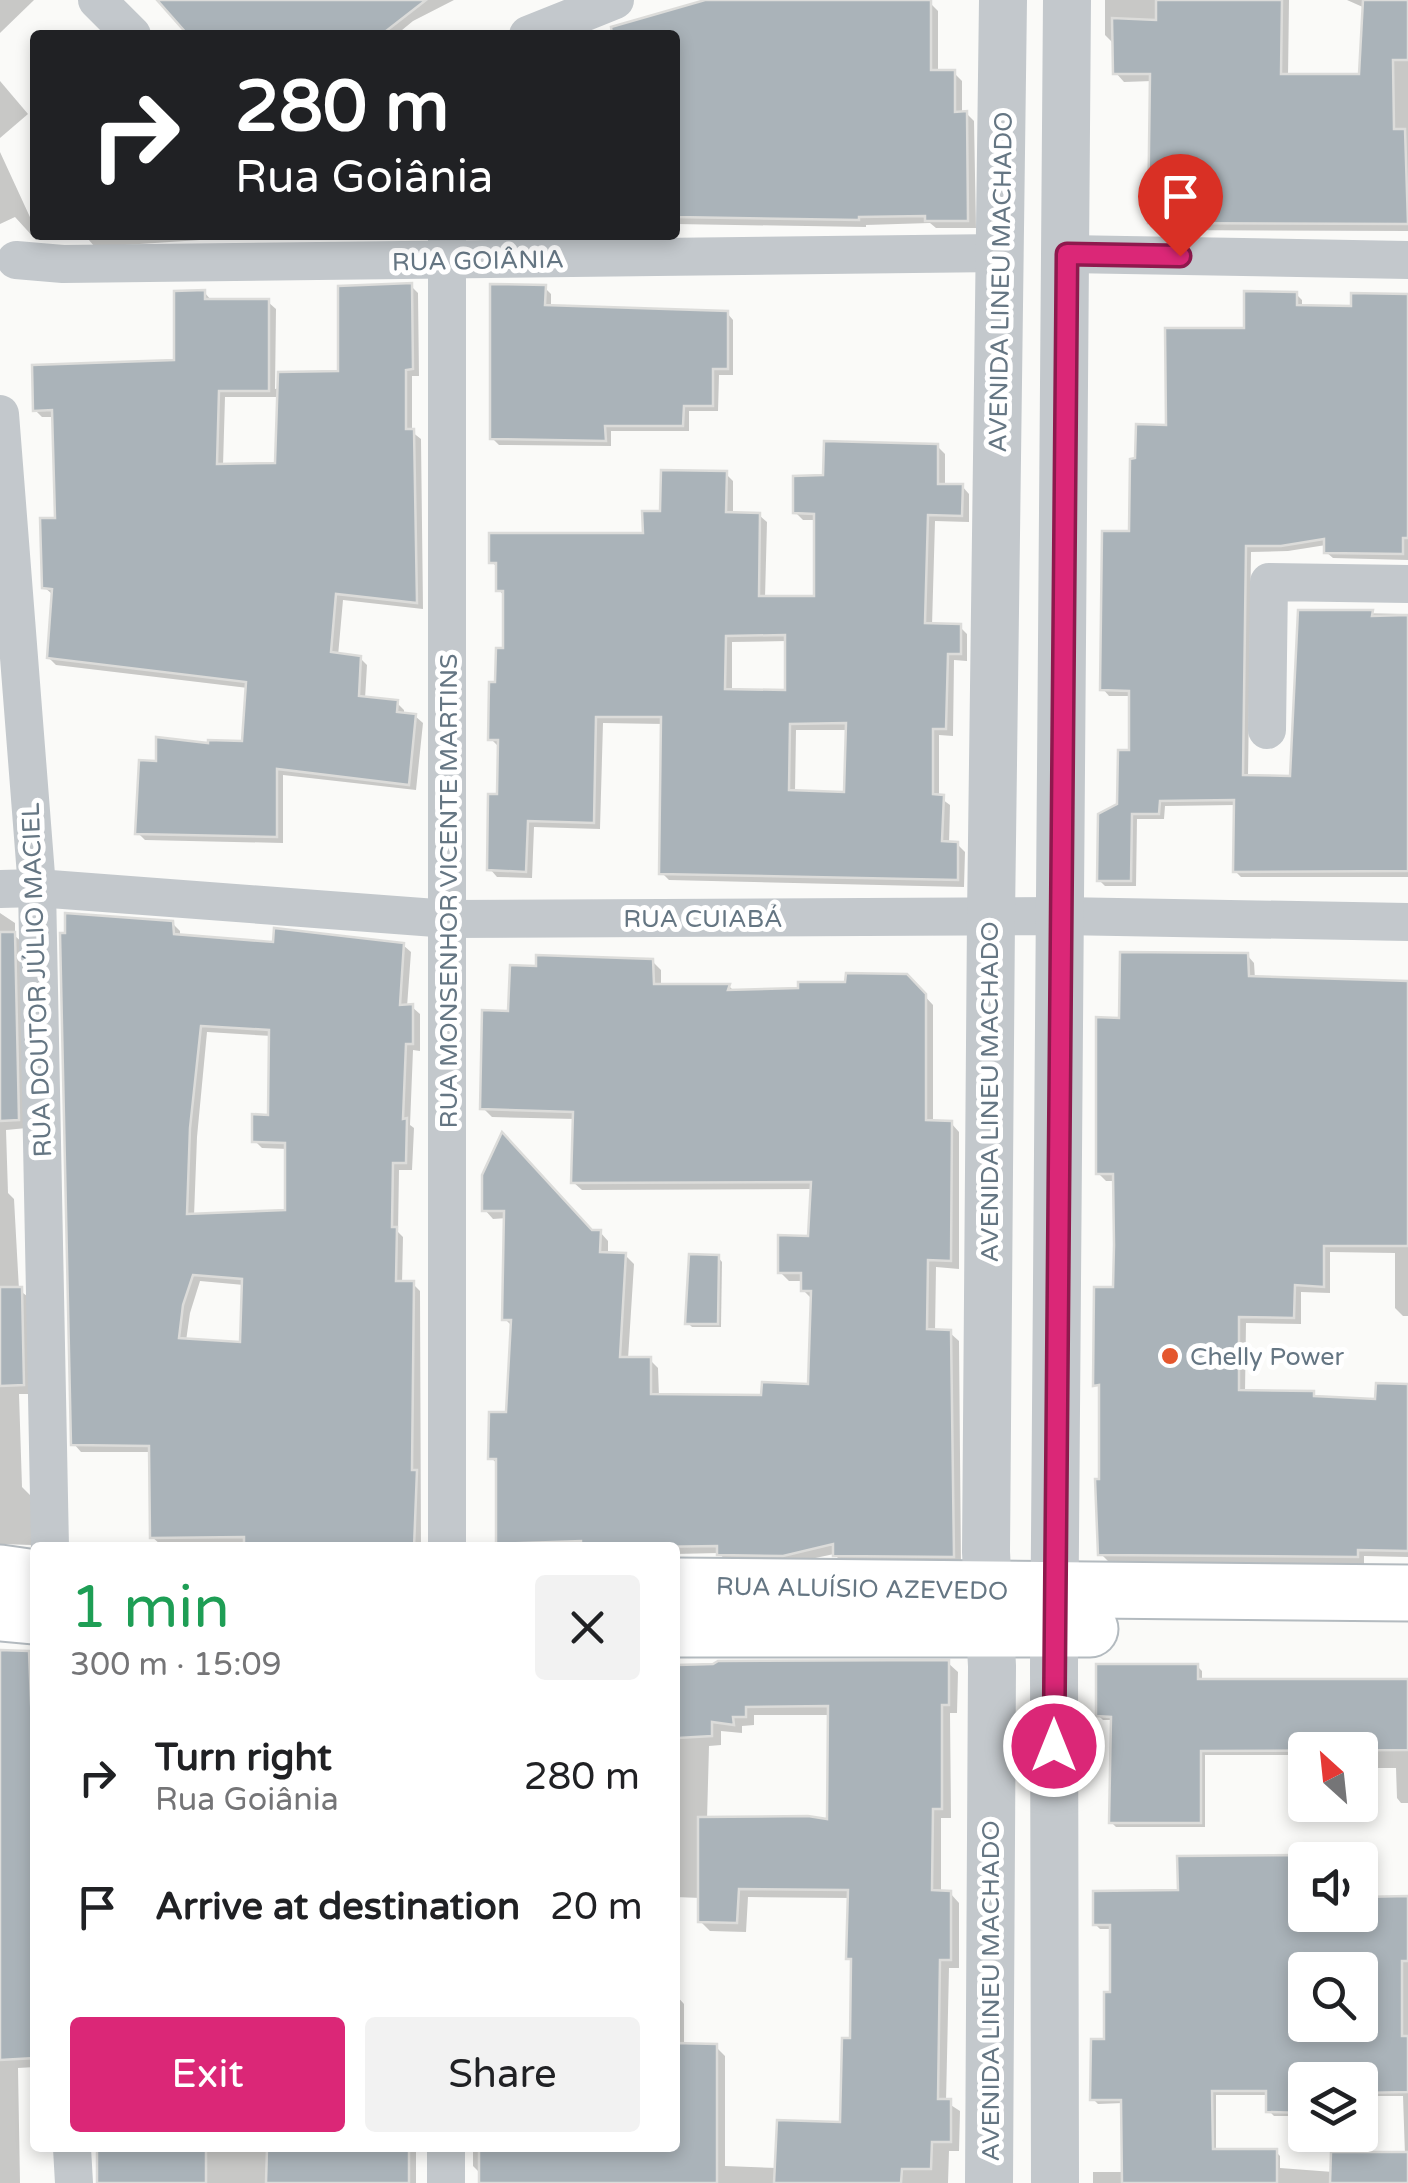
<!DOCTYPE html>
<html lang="en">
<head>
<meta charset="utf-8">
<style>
  :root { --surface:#fff; --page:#f2f2f2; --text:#202124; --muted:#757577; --accent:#db2777 }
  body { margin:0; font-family:"Varela Round",sans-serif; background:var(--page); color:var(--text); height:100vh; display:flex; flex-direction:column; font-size:38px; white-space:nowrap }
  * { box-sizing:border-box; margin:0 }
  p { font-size:32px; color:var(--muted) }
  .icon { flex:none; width:55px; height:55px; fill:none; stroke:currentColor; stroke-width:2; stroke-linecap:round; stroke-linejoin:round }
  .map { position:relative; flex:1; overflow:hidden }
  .side { position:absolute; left:30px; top:1542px; width:650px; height:610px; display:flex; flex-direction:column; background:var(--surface); border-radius:10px; box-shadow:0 5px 15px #0003 }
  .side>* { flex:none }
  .top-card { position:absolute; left:30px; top:30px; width:650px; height:210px; border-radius:10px; box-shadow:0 5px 15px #0003; background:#202124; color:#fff; overflow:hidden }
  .needle { width:65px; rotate:333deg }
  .buttons { position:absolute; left:1288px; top:1732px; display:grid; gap:20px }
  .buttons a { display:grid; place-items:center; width:90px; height:90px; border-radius:10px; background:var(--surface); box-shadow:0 5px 15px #0003; font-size:50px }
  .pin { position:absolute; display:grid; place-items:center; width:85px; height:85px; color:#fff; margin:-102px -42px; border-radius:50% 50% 50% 0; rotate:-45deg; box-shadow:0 0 10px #0007 }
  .pin .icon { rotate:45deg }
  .me { position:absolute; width:110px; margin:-55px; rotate:0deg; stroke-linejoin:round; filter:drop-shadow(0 0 8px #0008) }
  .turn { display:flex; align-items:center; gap:35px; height:210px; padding:0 40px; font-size:45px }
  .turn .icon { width:130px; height:130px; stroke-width:2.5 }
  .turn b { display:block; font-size:70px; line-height:85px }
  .round { display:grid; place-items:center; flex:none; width:105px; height:105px; border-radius:10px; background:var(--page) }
  .head { display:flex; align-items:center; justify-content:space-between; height:170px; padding:0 40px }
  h1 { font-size:60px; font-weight:600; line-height:75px; color:#1e9e55 }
  .action { display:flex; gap:20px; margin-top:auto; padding:20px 40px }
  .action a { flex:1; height:115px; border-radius:10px; background:var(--accent); color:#fff; font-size:40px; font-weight:600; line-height:115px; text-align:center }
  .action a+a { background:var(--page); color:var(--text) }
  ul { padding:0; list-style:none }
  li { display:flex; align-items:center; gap:30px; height:130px; padding:0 40px }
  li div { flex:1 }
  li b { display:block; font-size:38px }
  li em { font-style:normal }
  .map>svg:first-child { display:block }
  .shadow { fill:#0003; fill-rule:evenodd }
  .building { fill:#aab3b9; stroke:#dcdcda; stroke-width:2.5; fill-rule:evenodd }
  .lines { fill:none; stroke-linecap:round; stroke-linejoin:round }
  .secondary-casing { stroke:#b3babf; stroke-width:59 }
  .minor { stroke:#c3c8cc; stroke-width:38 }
  .tertiary { stroke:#c3c8cc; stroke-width:48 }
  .secondary { stroke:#fff; stroke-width:55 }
  .route-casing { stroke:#8e194d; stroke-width:25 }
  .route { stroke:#db2777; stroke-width:18 }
  .poi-dot { fill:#e4572e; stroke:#fff; stroke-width:4 }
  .labels { text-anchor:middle; stroke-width:10; stroke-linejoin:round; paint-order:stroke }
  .street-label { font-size:25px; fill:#657683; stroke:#fff }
  .poi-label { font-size:25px; fill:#657683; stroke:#fff; text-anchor:start }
</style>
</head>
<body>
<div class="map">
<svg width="1408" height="2183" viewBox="0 0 1408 2183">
  <rect width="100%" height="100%" fill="#fafaf8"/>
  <g class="shadow">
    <polygon points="0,0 34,0 0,33"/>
    <polygon points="160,0 454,0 413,21 396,35 192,35"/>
    <polygon points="713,0 930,3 938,11 938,72 954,73 962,81 962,114 966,113 974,121 976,228 936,228 930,223 866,225 866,227 675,224 675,35 600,35"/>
    <polygon points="1105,0 1289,0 1288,77 1362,77 1365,8 1347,0 1408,0 1408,231 1159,230 1151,222 1152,81 1124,82 1116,73 1113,43 1105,35"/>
    <polygon points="0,81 28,114 0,138"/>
    <polygon points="0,152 35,228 35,235 40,238 36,240 15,217 0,224"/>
    <polygon points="97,235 274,235 95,247 88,239"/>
    <path d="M411,286L418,293L419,376H412V432L421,439L423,609L343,600L338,656L360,658L367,665L365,699L397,703L404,710V715L415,716L423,723L416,790L283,775V843L145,840L138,833L211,746L245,744L248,688L56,665L49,658L52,594L44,587L58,520L55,417H42L35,410L176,362L204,292L211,300L268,302L276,309L275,389L340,374ZM225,397H280L278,465L223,466Z"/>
    <polygon points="545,288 551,294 551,308 727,313 733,320 733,375 719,375 718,411 689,411 689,431 611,431 611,446 499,445 492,438"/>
    <polygon points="1296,294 1302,300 1302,308 1354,309 1408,296 1408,560 1333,558 1326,552 1326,545 1288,551 1251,552 1248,777 1292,779 1300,612 1408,614 1408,877 1241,877 1235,871 1236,805 1165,806 1164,819 1137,819 1136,886 1105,886 1099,880 1131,752 1131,696 1109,696 1103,689 1131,533 1168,427 1247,330"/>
    <path d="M937,446L945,454V486H962L969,494V522L935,521L932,626L960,627L967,634V661L954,660L953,736L939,735V797L950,805L949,844H957L965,852L964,887L669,880L662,873L664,724L603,723L600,829L534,827L532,878L497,877L490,869L500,797L498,746L491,739L505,651V597L499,590V569L492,562L646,535L662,514L726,474L733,481V515H759L767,522L765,598H817L816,520H803L795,512L826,478ZM788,641V693L732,691V642ZM796,730H848L846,794L795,793Z"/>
    <polygon points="0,913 15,923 15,936 24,944 27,1128 6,1130 8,1193 14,1199 19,1290 31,1299 33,1394 19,1394 22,1487 31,1496 32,1545 0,1544"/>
    <path d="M172,923L180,931V937L276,945H403L411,952L407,1007H412L420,1014V1051L413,1050L410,1125L414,1128L412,1170H399L398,1232L403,1237L402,1284H413L420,1291L421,1548L160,1544L152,1537L151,1452H81L74,1444ZM207,1032L272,1036L271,1117L255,1141L262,1148L288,1149L287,1213L194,1216L197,1137ZM200,1281L244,1285L242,1345L186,1341L190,1313Z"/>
    <polygon points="1247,955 1254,963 1255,979 1408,983 1408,1316 1403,1316 1395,1308 1395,1253 1330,1252 1330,1293 1301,1292 1301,1324 1246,1323 1245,1392 1313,1393 1319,1399 1378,1402 1408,1386 1408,1557 1364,1556 1364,1564 1108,1561 1101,1554 1101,1390 1096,1384 1115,1290 1116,1181 1106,1181 1098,1173 1121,1020"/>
    <polygon points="652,961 661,970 661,986 729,986 735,992 847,985 906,976 933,1005 933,1123 951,1123 959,1132 959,1269 936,1267 935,1332 950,1333 959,1341 961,1565 844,1564 834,1554 792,1563 728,1563 719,1553 675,1554 675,1548 503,1548 498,1543 499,1465 491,1458 509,1415 513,1327 505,1319 507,1218 493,1219 485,1210 484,1176 592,1232 600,1232 608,1241 608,1255 625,1255 634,1264 628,1359 650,1360 658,1368 659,1397 763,1398 810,1387 813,1300 803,1290 803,1281 789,1281 780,1272 810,1239 813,1189 582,1190 573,1182 576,1119 492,1117 483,1108 510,1013"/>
    <polygon points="718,1257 722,1262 721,1327 692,1327 688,1323"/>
    <polygon points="0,1652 28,1653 35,1659 35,2067 18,2068 20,2183 0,2183"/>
    <path d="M948,1663L958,1672L957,1713H950L951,1818H941V1893H950L959,1903V1968H949L946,2102L960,2111L959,2151H949L948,2183H481V2174L473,2166V2148H675V1994L684,2004V2046L716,2047L725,2056V2166L777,2168L843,2124L853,2041V1962L849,1958L850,1898L748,1897L746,1932L710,1931L700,1921L701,1898L675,1897V1671ZM754,1715H831L830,1822L707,1820L709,1746L721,1745V1731L742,1733V1726L754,1725Z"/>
    <polygon points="1197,1666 1202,1671 1202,1682 1408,1681 1408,1803 1401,1803 1397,1798 1396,1768 1360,1768 1360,1750 1305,1750 1305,1755 1205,1755 1205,1827 1116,1827 1111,1822 1113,1720 1103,1720 1098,1715"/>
    <path d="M1180,1858H1317L1320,1860H1305V1915H1360V1899H1408V2183H1093V2172H1124L1123,2103L1098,2104L1093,2099L1106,2042L1112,1995V1929H1100L1095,1924L1181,1893ZM1305,1970H1360V2025H1305ZM1305,2080H1360V2096H1403L1405,2155L1333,2172L1280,2168V2156L1276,2152H1216V2095H1268L1269,2111L1274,2116H1305Z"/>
    <rect x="99" y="2148" width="317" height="35"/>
  </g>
  <g class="building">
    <polygon points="157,0 426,0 381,35 188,35"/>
    <polygon points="705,0 931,0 931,70 955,70 955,112 967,111 968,221 925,221 925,216 859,217 859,220 675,217 675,35 612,35 611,27"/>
    <polygon points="1156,0 1282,0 1281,74 1359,74 1363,0 1408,0 1408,60 1393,60 1394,129 1405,129 1408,224 1148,223 1150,74 1113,74 1112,18 1156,20"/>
    <polygon points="412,283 413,369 406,370 406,429 414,429 417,603 336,594 331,652 361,656 359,696 398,700 397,712 416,714 409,785 277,769 277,837 135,834 139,760 156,761 156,737 208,743 208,740 242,741 246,682 47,658 52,589 42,588 40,518 55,518 52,410 33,411 32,365 174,360 174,291 205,290 205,299 269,299 269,391 219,391 217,464 275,463 278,372 338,371 338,286"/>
    <polygon points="490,284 546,285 545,305 728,311 728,369 713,369 713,406 684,406 683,426 605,426 606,441 490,439"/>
    <polygon points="1244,291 1297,292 1297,305 1351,306 1351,293 1408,294 1408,538 1403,538 1403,554 1324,553 1324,539 1281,546 1246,546 1243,775 1290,776 1298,610 1373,610 1372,616 1408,615 1408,871 1233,872 1234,800 1160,801 1159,814 1132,814 1131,881 1097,881 1098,814 1117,804 1118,750 1129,750 1129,691 1100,690 1102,531 1129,531 1130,459 1135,458 1136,424 1166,425 1165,328 1244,328"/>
    <path d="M824,441L938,444V484H963L962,516L928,515L925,623L961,624V654H948L946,729H933V794L944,795L942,841L958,842V880L659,874L661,717H596L594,823L528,821L526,872L487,870L488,794H497L498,740H488L489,682H495L496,648H503V591H496V563H489V533H643L642,511H660L661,470L727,471L726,512L760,513L759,596H814V514L793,513V476L823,475ZM785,635V690L725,689L726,636ZM846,723L844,792L789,790L790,724Z"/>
    <path d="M65,913L173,921L174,934L273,942L274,928L404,943L400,1005L413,1004V1044H406L403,1119L407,1118L406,1163H393L392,1227H397L396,1281H414L412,1470H417L414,1548H244V1537L150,1538L149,1446L71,1445L60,933H65ZM201,1026L269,1030L268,1115L252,1114V1142L285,1143V1210L187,1214L190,1128ZM193,1275L242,1279L240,1342L179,1338L183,1305Z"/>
    <polygon points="0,932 15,932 19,1120 0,1121"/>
    <polygon points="1120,952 1248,953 1249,976 1408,981 1408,1246 1324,1246 1324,1287 1295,1285 1294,1318 1239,1317 1239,1390 1314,1391 1314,1396 1375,1399 1376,1383 1408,1384 1408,1551 1358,1550 1358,1557 1098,1555 1095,1479 1099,1479 1099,1385 1093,1386 1094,1287 1113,1287 1114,1245 1113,1174 1096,1174 1096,1017 1119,1018"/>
    <polygon points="536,955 653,959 654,984 730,984 728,990 798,988 798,982 845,982 846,973 907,974 926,994 926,1120 952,1121 951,1261 928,1260 927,1329 951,1330 954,1557 833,1556 833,1544 783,1556 717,1555 717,1546 581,1548 581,1541 496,1544 496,1459 488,1459 489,1412 506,1412 511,1320 502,1320 504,1211 482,1211 482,1175 502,1132 592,1230 601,1230 600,1252 626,1253 620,1357 651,1357 651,1394 761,1395 762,1382 808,1384 811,1291 801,1291 801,1273 778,1273 778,1235 808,1236 811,1182 571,1183 573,1112 480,1109 482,1010 508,1011 510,965 536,966"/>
    <polygon points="689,1254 719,1255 718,1324 685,1324"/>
    <polygon points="0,1287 22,1287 24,1385 0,1386"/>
    <polygon points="0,1650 29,1651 35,1803 35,2058 0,2060"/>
    <polygon points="949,1660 949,1705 942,1705 942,1809 933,1809 932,1890 951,1891 951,1960 940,1960 938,2099 951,2099 951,2142 932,2142 931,2169 902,2169 901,2183 774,2183 777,2120 840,2122 842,2038 850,2038 851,1959 846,1959 848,1890 739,1889 737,1923 698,1922 698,1817 808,1816 827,1819 828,1706 746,1707 746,1717 733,1717 734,1725 712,1722 712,1736 678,1738 677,1665 713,1664 718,1661"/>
    <polygon points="1096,1664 1198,1664 1198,1679 1408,1679 1408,1750 1201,1751 1201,1823 1109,1823 1111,1717 1096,1716"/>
    <path d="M1305,1855V1915H1360V1897L1408,1896V1961H1402V2036H1408V2092L1360,2093V2080H1305V2113L1266,2112V2091H1212L1213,2149H1277V2183H1122L1121,2100H1090L1091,2039H1104V1992H1110V1925H1093V1891L1178,1890L1177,1856ZM1305,1970H1360V2025H1305Z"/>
    <polygon points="675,2043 717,2044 717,2183 479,2183 479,2148 675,2148"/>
    <rect x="97" y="2148" width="109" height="35"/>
    <polygon points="267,2148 409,2148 409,2183 266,2183"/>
    <polygon points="1331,2152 1408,2152 1408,2183 1330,2183"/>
  </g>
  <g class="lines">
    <defs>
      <g id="secondary">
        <polyline points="0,1573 35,1578"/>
        <polyline points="675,1586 1408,1593"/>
        <polyline points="0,1613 35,1616"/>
        <polyline points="675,1629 1090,1629"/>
      </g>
    </defs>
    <use href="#secondary" class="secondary-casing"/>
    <g class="minor">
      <polyline points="97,0 132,35"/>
      <polyline points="528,35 615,0"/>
      <polyline points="447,235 447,1548"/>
      <polyline points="1067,254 1408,260"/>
      <polyline points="16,260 63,264 1000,253"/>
      <polyline points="0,414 37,888 50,1548"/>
      <polyline points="1267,730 1269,582 1408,584"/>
      <polyline points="0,889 37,888 449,919 1061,916 1408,922"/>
      <polyline points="72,2148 74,2183"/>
      <polyline points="446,2183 446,2148"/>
    </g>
    <g class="tertiary">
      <polyline points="989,2183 992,1666 986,1552 991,917 1003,0"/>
      <polyline points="1055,2183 1054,1666 1067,0"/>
    </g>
    <use href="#secondary" class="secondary"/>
  </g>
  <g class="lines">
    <defs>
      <polyline id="route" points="1054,1746 1067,254 1180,256"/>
    </defs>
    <use href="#route" class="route-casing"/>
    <use href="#route" class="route"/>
  </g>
  <circle class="poi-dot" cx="1170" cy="1356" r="10"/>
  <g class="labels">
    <g class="street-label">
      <text transform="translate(478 260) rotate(-1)" y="9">RUA GOIÂNIA</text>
      <text transform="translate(1000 282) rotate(-89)" y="9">AVENIDA LINEU MACHADO</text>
      <text transform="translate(448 891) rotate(-90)" y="9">RUA MONSENHOR VICENTE MARTINS</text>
      <text x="703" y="927">RUA CUIABÁ</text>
      <text transform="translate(36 980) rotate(-92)" y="9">RUA DOUTOR JÚLIO MACIEL</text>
      <text transform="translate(989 1092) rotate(-90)" y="9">AVENIDA LINEU MACHADO</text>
      <text transform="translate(862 1588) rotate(1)" y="9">RUA ALUÍSIO AZEVEDO</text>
      <text transform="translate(990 1991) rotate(-90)" y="9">AVENIDA LINEU MACHADO</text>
    </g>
    <g class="poi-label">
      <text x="1190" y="1365">Chelly Power</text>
    </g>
  </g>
</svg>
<div class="buttons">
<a><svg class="needle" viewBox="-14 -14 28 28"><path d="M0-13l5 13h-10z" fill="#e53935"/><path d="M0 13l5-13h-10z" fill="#757577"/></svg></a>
<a><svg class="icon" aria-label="sound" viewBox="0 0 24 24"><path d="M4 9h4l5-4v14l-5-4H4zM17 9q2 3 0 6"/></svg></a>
<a><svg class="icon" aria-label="search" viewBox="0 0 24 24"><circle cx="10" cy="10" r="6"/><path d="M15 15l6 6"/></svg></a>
<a><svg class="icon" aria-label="layers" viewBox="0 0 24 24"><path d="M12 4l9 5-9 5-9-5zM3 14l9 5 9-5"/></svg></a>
</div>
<div class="pin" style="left:1180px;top:256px;background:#d93025"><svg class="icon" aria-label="arrive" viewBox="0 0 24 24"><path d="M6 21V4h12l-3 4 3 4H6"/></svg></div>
<svg class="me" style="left:1054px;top:1746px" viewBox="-20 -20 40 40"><circle r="17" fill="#db2777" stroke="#fff" stroke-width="3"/><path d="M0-11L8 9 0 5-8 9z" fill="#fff"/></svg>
<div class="top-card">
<div class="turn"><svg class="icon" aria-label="right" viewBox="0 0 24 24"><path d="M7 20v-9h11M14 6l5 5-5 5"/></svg><div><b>280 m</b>Rua Goiânia</div></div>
</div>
<section class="side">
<div class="head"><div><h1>1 min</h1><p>300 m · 15:09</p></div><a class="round"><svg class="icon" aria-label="close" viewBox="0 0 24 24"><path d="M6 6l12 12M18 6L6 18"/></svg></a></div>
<ul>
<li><svg class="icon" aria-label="right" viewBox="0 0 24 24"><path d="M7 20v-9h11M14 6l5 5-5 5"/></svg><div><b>Turn right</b><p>Rua Goiânia</p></div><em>280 m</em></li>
<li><svg class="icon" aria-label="arrive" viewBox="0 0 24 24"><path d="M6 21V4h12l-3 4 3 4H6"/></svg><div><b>Arrive at destination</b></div><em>20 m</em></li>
</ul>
<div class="action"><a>Exit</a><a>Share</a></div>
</section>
</div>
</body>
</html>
